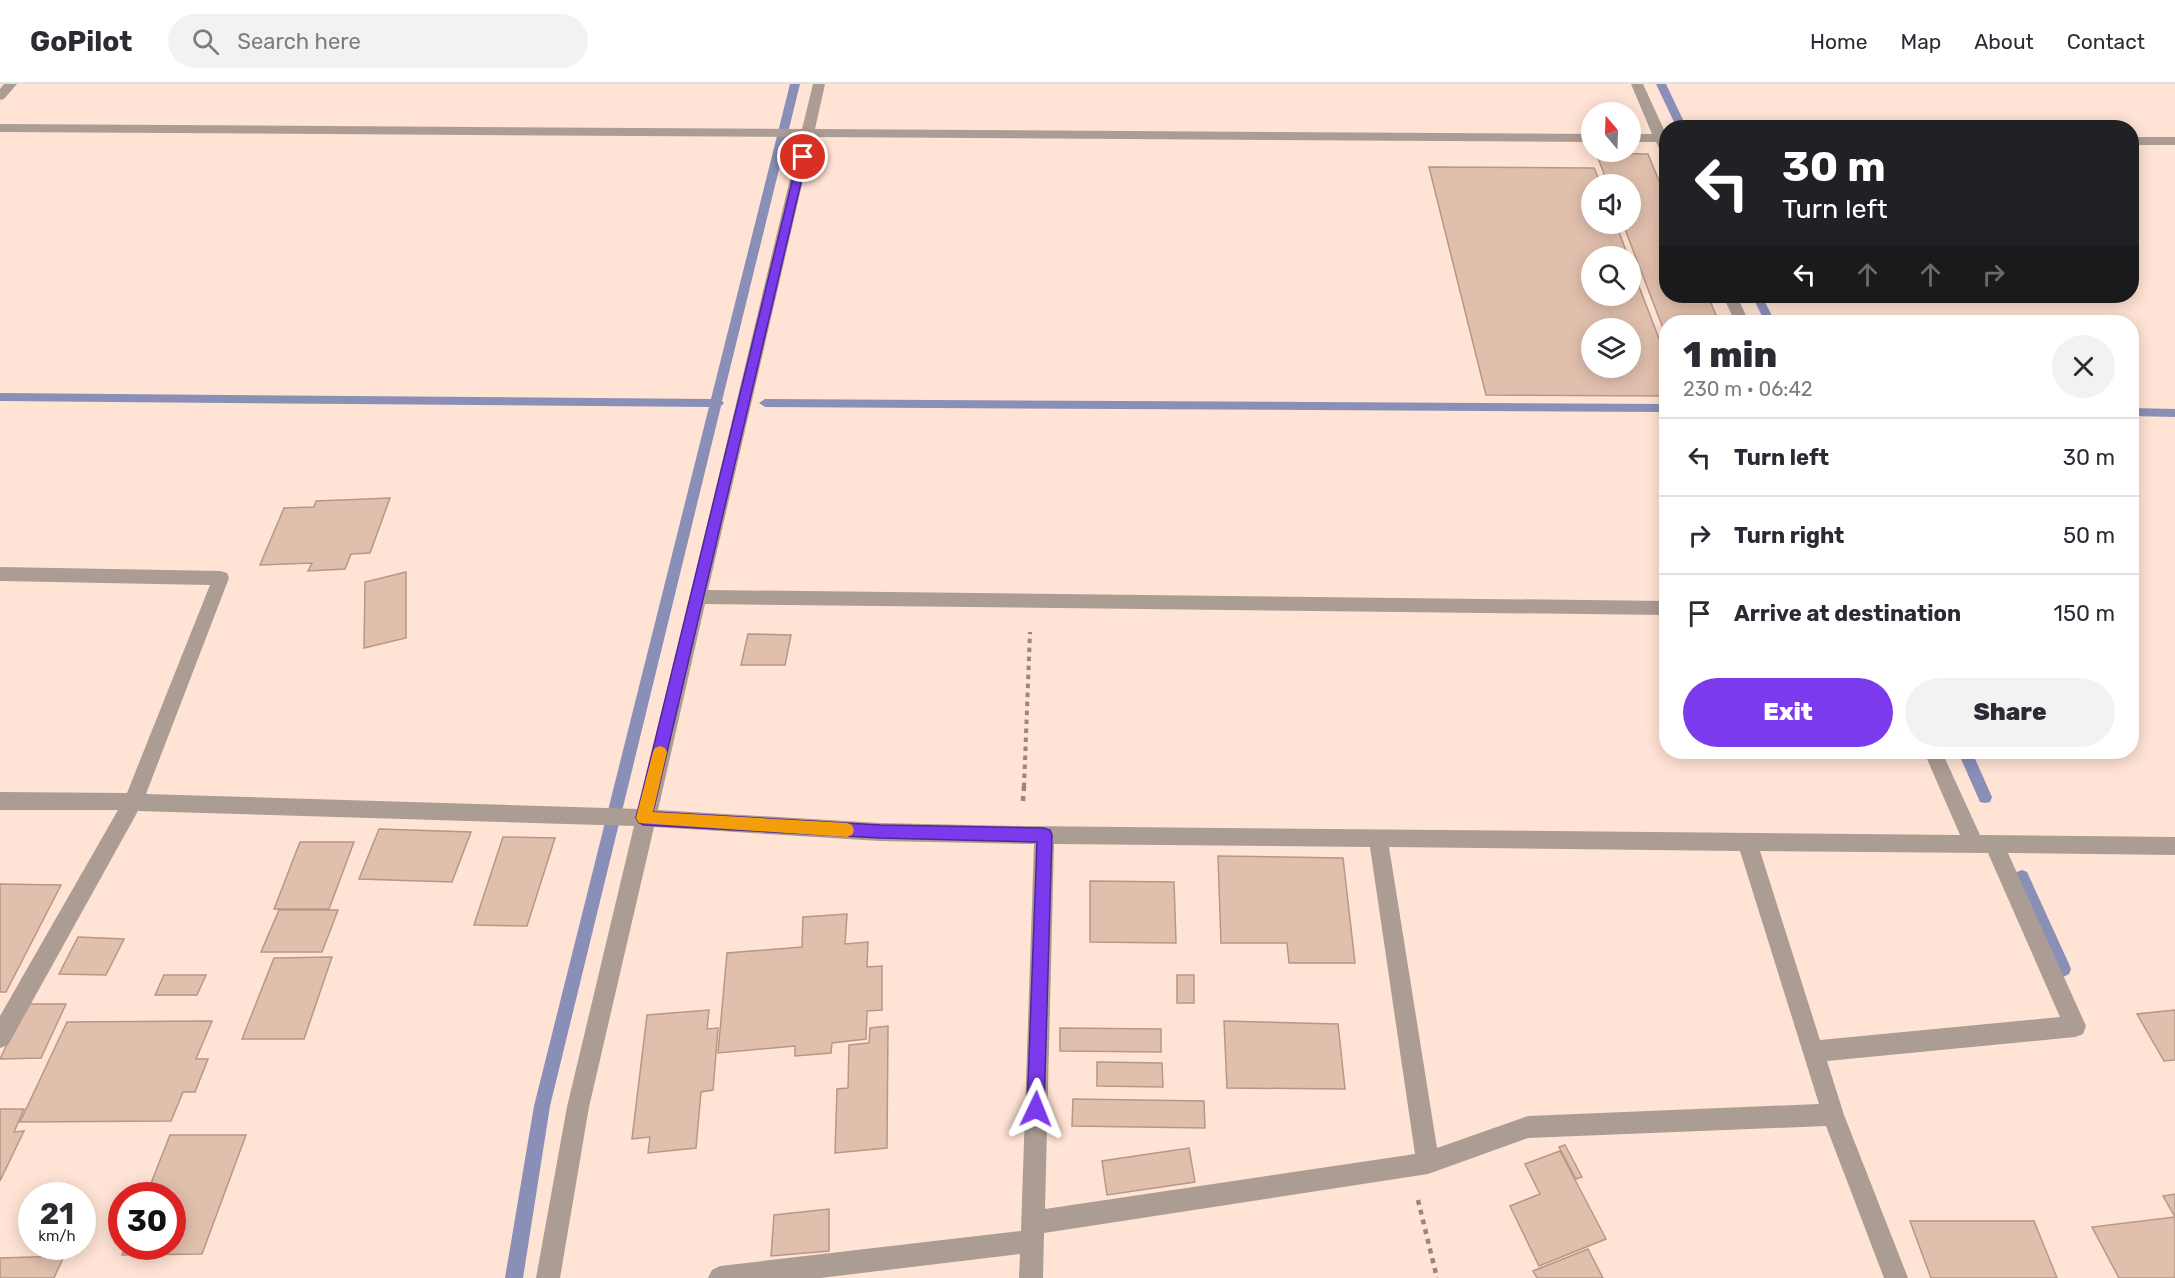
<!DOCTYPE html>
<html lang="en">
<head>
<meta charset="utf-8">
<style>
  :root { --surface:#fff; --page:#f2f2f3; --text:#2b2b33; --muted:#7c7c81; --line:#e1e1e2; --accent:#7c3aed }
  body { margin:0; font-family:Rubik,sans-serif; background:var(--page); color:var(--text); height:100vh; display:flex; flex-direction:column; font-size:22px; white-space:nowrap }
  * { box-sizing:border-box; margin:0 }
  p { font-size:20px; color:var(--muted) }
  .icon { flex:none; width:33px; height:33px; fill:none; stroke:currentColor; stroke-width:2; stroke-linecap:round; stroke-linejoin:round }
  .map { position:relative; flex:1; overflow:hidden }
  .drawer { position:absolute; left:1659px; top:231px; width:480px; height:444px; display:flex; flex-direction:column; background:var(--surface); border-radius:24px; box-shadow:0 3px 15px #0003 }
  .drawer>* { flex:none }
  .banner { position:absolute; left:1659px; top:36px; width:480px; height:183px; border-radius:24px; box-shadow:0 3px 15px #0003; background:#202124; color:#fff; overflow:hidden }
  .needle { width:39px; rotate:341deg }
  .buttons { position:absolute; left:1581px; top:18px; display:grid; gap:12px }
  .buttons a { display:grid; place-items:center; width:60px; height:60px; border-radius:50%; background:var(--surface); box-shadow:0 3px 15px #0003; font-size:30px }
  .speed { position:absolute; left:18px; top:1098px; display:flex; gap:12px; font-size:30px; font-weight:700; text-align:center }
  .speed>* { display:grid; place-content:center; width:78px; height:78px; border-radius:50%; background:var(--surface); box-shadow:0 3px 15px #0003; line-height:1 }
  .speed small { font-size:15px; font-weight:400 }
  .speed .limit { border:9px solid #d22; background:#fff; color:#111 }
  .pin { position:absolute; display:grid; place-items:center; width:51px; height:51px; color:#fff; margin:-26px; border:3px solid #fff; border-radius:50%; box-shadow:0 2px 6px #0007 }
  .me { position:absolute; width:66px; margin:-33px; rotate:2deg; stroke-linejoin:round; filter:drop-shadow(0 0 4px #0008) }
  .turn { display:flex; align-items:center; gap:21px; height:126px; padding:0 24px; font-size:27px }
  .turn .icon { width:78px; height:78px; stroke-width:2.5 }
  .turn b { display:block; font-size:42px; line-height:51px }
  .lanes { display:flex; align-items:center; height:57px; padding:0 24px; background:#0003; justify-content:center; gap:30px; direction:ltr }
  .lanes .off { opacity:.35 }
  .round { display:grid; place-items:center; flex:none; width:63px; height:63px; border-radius:32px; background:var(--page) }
  .headline { display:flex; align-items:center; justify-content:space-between; height:102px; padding:0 24px }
  h1 { font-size:36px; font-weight:800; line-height:45px }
  .primary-button { display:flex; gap:12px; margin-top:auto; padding:12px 24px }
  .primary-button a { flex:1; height:69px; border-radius:36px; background:var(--accent); color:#fff; font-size:24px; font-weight:800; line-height:69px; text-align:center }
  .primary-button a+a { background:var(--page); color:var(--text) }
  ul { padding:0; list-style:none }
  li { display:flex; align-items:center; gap:18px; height:78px; padding:0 24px; border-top:2px solid var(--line) }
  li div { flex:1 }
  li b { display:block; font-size:22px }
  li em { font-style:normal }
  header { display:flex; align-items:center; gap:36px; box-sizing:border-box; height:84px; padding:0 30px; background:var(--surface); border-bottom:2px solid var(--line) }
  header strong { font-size:28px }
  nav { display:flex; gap:33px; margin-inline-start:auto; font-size:21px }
  .search { width:420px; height:54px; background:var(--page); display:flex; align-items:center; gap:15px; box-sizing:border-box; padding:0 21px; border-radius:33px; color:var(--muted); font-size:22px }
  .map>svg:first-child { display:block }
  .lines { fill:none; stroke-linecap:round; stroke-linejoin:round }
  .stream { fill:#898fb7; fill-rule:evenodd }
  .building { fill:#e1bfad; stroke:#b79785; stroke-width:1.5; fill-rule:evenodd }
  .path-far1 { stroke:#9b867b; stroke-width:4; stroke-dasharray:4.5 4.5; stroke-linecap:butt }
  .path { stroke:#9b867b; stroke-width:4.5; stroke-dasharray:5 5; stroke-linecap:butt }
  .minor { fill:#ab9c94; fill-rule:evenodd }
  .route { fill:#7c3aed; stroke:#51269a; stroke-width:1.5 }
  .slow { fill:#f59e0b }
</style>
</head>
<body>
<header>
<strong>GoPilot</strong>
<div class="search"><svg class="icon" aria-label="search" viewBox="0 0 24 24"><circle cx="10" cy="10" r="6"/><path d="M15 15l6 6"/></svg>Search here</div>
<nav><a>Home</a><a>Map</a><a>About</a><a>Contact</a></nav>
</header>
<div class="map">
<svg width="2175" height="1194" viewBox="0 0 2175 1194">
  <rect width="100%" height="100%" fill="#ffe3d4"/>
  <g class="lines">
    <g class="stream">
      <polygon points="790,0 800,0 722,317 724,319 721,322 550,1022 523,1194 505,1194 534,1022 709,323 0,317 0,309 711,315"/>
      <polygon points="1656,0 1666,0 1685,40 1683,42 1675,40"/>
      <polygon points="1752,212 1762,212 1775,238 1765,238"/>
      <polygon points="765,315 1666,320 1666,328 765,323 759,319"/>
      <polygon points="2132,324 2175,325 2175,333 2132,332"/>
      <polygon points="1958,668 1972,668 1992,713 1990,718 1985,719 1980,718"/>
      <polygon points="2022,786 2027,788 2069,880 2071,885 2069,890 2063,893 2057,890 2015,793 2017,788"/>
    </g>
  </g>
  <g class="building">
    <polygon points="1596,69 1648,70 1666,114 1666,212 1708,212 1719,238 1666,238 1666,252 1623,140 1630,140 1630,100 1608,100"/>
    <path d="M1429,83L1594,84L1601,100H1592V140H1616L1628,172H1592V212H1630V179L1666,273V312L1486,311ZM1592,244H1630V284H1592Z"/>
    <polygon points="390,414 370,469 351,470 345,485 308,487 312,479 260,481 284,424 314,423 316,417"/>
    <polygon points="406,488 406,554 364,564 365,498"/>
    <polygon points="748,550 791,551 785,581 741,581"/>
    <polygon points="379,745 471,748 452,798 359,795"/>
    <polygon points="503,753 555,754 527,842 474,841"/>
    <polygon points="300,758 354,758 329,825 274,825"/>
    <polygon points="1218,772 1343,774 1355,879 1289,879 1287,859 1221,859"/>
    <polygon points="1090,797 1174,798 1176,859 1090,858"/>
    <polygon points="0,800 61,801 6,908 0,908"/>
    <polygon points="279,826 338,826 322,868 261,868"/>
    <polygon points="847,830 845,860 868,858 867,883 882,882 882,926 867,927 866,955 832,959 831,969 795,972 795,962 718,969 727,869 802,863 803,833"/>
    <polygon points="78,853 124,855 106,891 59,890"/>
    <polygon points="332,873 304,955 242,955 274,874"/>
    <polygon points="164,891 206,891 197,911 155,911"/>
    <rect x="1177" y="891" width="17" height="28"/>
    <polygon points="26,920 66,920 41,974 0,975"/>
    <polygon points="709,926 707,945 718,944 713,1006 701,1008 696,1064 648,1069 650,1053 632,1055 647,931"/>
    <polygon points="2175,926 2175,976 2164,977 2137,930"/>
    <polygon points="212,937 196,975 208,975 195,1008 183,1008 171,1037 20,1038 67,938"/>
    <polygon points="1224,937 1338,940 1345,1005 1227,1004"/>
    <polygon points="888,942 887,1064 835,1069 837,1005 848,1004 849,961 869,959 870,944"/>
    <polygon points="1060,944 1161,945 1161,968 1060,967"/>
    <polygon points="1097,978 1162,979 1163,1003 1097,1002"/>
    <polygon points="1073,1015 1204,1017 1205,1044 1072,1042"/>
    <polygon points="0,1025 24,1025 14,1048 24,1047 0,1097"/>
    <polygon points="170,1051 246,1051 202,1170 122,1171 126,1162 172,1162 172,1112 146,1112"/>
    <polygon points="1565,1061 1582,1093 1576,1095 1559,1063"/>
    <polygon points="1189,1064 1195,1098 1107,1111 1102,1077"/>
    <polygon points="1560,1067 1606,1155 1539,1182 1510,1122 1540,1110 1525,1080"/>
    <polygon points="2175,1110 2175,1194 2119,1194 2092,1143 2175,1133 2163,1112"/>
    <polygon points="829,1125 829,1167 771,1172 774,1131"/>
    <polygon points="1910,1137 2034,1137 2057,1194 1931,1194"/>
    <polygon points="1588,1165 1603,1194 1537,1194 1533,1187"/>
    <polygon points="64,1172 54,1194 0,1194 0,1174"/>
  </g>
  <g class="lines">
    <polyline class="path-far1" points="1024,703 1030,548"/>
    <g class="path">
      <polyline points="1023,717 1024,702"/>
      <polyline points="1418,1116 1437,1194"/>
    </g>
    <g class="minor">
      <polygon points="4,0 17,0 4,15 0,16 0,5"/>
      <path d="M813,0H825L815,45L1592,50V58L813,53L708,506L1666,517V531L705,520L658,726L880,739L1022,742L1960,751L1924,668H1942L1980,751L2175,753V771L2008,769L2086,942L2083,950L2075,953L1827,977L1844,1031L1908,1194H1884L1826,1042L1528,1054L1428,1090L1044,1149L1043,1194H1019L1020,1170L820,1194H708L712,1186L720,1182L1021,1147L1034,760L880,757L654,743L589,1023L560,1194H536L567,1023L634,742L138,727L8,961L0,964V932L118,726H0V708L127,709L210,501L0,497V483L221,487L227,489L229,494L146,710L639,725L800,53L0,48V40L802,45ZM1054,760L1370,763L1415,1070L1045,1125ZM1389,763L1740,767L1819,1020L1528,1032L1437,1064ZM1760,767L1988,769L2060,933L1820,956Z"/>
      <polygon points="1631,0 1643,0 1666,50 1666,71 1662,70 1656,58 1630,58 1630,50 1652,50"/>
      <rect x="2132" y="53" width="43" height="8"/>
      <polygon points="1723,212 1737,212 1749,238 1735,238"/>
    </g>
  </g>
  <polygon class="route" points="803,70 807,73 653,728 880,741 1044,744 1050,746 1052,751 1044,1025 1042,1031 1036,1034 1030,1031 1027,1025 1037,758 880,754 644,741 639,739 636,734 798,73"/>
  <polygon class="slow" points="660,662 665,664 667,668 653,728 847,739 852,741 854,746 852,751 847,753 639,739 636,734 653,668 655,664"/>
</svg>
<div class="buttons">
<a><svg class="needle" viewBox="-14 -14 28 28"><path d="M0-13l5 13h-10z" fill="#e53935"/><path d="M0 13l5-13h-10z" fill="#7c7c81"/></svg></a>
<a><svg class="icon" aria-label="sound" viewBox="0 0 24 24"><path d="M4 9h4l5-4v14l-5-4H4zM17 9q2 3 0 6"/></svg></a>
<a><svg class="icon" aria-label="search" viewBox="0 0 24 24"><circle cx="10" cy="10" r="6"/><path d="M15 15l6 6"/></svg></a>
<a><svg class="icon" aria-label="layers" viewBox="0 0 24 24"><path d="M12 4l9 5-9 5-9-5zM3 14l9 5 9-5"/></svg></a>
</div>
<div class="speed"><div>21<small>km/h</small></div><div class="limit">30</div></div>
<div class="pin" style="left:803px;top:73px;background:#d93025"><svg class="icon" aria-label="arrive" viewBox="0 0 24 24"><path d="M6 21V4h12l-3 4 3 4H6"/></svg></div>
<svg class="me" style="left:1036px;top:1025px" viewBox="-20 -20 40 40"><path d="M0-17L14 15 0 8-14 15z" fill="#7c3aed" stroke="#fff" stroke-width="4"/></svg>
<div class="banner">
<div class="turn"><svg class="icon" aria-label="left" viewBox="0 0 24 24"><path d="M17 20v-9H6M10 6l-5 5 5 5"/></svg><div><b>30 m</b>Turn left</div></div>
<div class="lanes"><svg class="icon" aria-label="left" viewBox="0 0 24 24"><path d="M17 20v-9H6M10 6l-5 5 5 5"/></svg><svg class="icon off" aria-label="ahead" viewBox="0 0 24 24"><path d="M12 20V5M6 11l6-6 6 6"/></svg><svg class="icon off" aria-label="ahead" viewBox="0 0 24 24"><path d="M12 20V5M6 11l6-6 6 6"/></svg><svg class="icon off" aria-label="right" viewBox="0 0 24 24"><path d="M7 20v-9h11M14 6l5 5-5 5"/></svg></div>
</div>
<section class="drawer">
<div class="headline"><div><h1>1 min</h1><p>230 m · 06:42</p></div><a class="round"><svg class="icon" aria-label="close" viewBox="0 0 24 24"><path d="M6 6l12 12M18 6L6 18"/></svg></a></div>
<ul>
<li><svg class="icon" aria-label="left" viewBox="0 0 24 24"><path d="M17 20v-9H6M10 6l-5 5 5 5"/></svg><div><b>Turn left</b></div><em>30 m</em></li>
<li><svg class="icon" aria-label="right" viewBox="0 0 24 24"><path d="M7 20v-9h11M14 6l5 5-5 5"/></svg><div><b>Turn right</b></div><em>50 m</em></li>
<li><svg class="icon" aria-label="arrive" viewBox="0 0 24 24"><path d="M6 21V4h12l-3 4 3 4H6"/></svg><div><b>Arrive at destination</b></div><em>150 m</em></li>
</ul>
<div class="primary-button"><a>Exit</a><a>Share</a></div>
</section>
</div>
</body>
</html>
